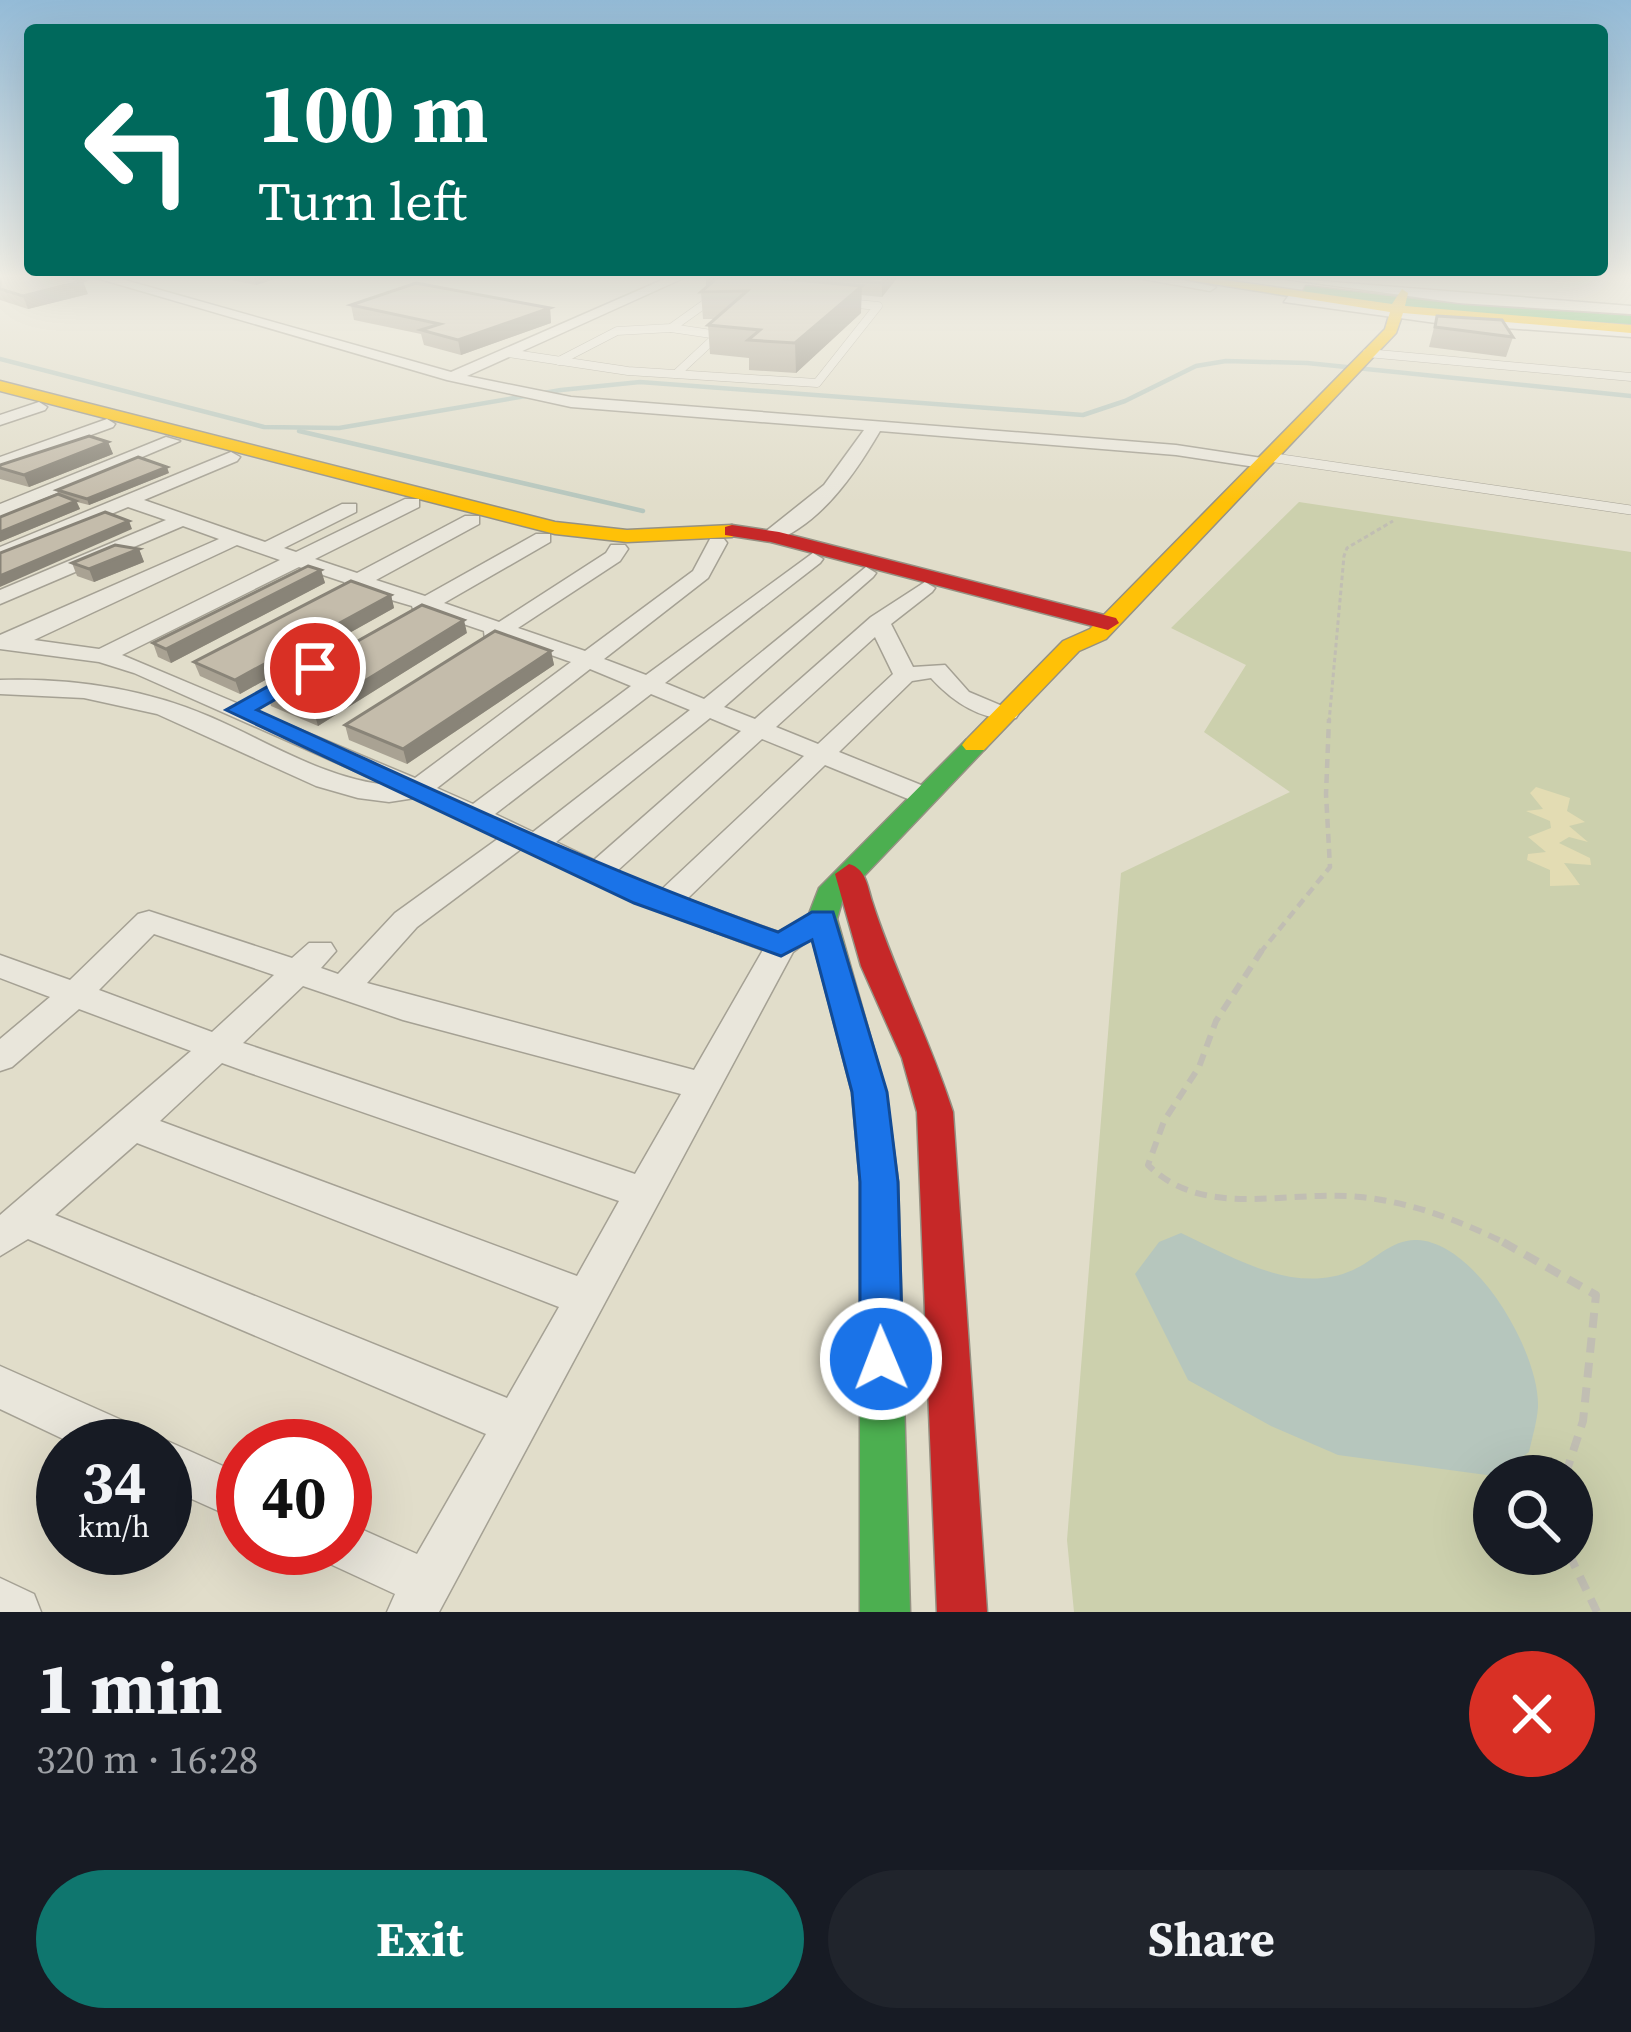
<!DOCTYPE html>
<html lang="en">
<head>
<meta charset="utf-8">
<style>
  :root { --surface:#171b24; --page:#20242c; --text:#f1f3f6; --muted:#9ea1a6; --accent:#0f766e }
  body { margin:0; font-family:"Source Serif 4",serif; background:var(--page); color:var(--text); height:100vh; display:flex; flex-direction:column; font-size:45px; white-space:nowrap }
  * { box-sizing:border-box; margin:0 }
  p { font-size:39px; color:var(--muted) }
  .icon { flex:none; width:66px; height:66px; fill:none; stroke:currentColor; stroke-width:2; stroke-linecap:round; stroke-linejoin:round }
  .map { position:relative; height:1612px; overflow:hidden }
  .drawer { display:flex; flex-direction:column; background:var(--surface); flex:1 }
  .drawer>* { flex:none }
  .guide { position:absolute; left:24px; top:24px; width:1584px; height:252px; border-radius:12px; box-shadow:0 12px 48px #0002; background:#00695c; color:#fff; overflow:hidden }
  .buttons { position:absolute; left:1473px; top:1455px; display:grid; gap:24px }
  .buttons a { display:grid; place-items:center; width:120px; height:120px; border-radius:50%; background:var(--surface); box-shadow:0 12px 48px #0002; font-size:60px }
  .speed { position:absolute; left:36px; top:1419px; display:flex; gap:24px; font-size:60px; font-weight:700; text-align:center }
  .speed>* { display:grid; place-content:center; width:156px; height:156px; border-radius:50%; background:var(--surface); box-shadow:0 12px 48px #0002; line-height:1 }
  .speed small { font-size:30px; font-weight:400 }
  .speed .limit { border:18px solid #d22; background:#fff; color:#111 }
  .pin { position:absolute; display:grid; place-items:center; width:102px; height:102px; color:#fff; margin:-51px; border:6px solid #fff; border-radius:50%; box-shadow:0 3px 12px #0007 }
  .me { position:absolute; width:132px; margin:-66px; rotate:359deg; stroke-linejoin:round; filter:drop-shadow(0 0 9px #0008) }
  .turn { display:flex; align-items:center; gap:42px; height:252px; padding:0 36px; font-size:54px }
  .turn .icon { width:156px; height:156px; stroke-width:2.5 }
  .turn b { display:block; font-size:84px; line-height:102px }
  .round { display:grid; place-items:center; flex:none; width:126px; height:126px; border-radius:63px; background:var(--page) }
  .summary { display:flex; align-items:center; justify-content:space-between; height:204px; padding:0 36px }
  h1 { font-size:72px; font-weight:700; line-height:90px }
  .button { display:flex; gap:24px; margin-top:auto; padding:24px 36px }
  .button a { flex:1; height:138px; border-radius:72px; background:var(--accent); color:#fff; font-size:48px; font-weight:700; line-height:138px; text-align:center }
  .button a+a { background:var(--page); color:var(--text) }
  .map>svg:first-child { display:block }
  .green { fill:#ccd0ad; fill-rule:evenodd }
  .sand { fill:#e3dcb3 }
  .water { fill:#b6c6bd }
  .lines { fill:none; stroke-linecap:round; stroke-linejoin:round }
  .stream { stroke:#b6c6bd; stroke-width:4.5 }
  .lane-far1-casing { stroke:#a5a194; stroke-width:9 }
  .lane-casing { stroke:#a5a194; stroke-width:10 }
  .street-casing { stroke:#a5a194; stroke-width:3 }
  .fast-casing { stroke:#959183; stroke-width:3 }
  .slow-casing { stroke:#959183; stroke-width:3 }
  .jam-casing { stroke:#959183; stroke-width:3 }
  .path-far3 { stroke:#c1beb3; stroke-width:3; stroke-dasharray:4.5 3; stroke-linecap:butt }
  .path-far2 { stroke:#c1beb3; stroke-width:4.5; stroke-dasharray:9 6; stroke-linecap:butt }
  .path-far1 { stroke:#c1beb3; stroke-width:6; stroke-dasharray:12 8; stroke-linecap:butt }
  .path { stroke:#c1beb3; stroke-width:8; stroke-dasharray:15 10; stroke-linecap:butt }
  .lane-far1 { stroke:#e9e6db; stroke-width:8 }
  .lane { stroke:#e9e6db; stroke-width:9 }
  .street { fill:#e9e6db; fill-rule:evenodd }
  .fast { fill:#4caf50; fill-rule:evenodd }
  .slow { fill:#ffc107; fill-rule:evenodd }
  .jam { fill:#c62828; fill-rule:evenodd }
  .wall { fill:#a9a293 }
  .shaded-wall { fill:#898478 }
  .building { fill:#c4bcab; stroke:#898478; stroke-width:3 }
  .route { fill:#1a73e8; stroke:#114b97; stroke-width:3 }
</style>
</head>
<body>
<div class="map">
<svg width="1631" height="1612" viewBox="0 0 1631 1612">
  <rect width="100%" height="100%" fill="#e1ddca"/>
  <path class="green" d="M1299,502L1631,552V1612H1074L1067,1540L1121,873L1290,792L1204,732L1246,665L1171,628ZM1494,1476H1572V1554H1494Z"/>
  <polygon class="sand" points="1536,787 1570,798 1567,811 1585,822 1569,826 1588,842 1569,837 1559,843 1590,858 1591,865 1564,863 1580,885 1550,886 1550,870 1527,860 1528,854 1546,852 1528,837 1551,828 1550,821 1526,811 1543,809 1530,793"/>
  <path class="water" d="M1181,1233C1233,1257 1295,1296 1353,1270C1375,1260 1392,1239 1417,1240C1476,1242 1540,1353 1538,1407C1537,1422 1532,1438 1529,1452L1494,1476L1338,1455L1271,1426L1188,1380L1135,1274L1159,1242Z"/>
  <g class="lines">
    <g class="stream">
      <polyline points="0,359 264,427 339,428 561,390 640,382 1083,415 1125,401 1196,366 1226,361 1307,363 1631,396"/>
      <polyline points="299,431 643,511"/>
    </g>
    <defs>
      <g id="lane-far1">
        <polyline points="671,328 718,335 676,374"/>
        <polyline points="508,353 628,371 817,383 878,306 847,303"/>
        <polyline points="1367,353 1631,377"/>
        <polyline points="559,361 617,331 671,328 713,298"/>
      </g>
      <polyline id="lane" points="1268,457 1631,510"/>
      <g id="street">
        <path d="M93,277H114L451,372L669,277H686L467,376L571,397L1176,445L1262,458L1271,463L1262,468L1176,455L880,431C855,474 820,525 772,542L765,540V532L824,485L864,430L571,407L447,380Z"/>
        <polygon points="1132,277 1167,277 1216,287 1210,291"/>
        <polygon points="1271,277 1631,306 1631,314 1459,303"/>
        <polygon points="1289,295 1436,315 1631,329 1631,337 1436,323 1284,302"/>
        <polygon points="39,402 47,407 45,410 0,425 0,415"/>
        <polygon points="107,419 115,424 113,427 0,468 0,457"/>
        <polygon points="166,437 180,441 0,517 0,504"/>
        <path d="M231,452L240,457L237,461L144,500L265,542L342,504H356V512L284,548L296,552L405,499H419V507L315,559L357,573L465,516H479V524L376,580L425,596L536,534H550V542L444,603L499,622L606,553L611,545H625L628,549L620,561L518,628L585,651L693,571L710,539H724L727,543L708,578L604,659L646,675L813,553L823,559L820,563L665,683L704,699L866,567L876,573L873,577L724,707L755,719L871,617L925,582L935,588L932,592L891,624L913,667L945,665L969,692L1019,713L1016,718C983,723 952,701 931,678L912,681L839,752L931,789L935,795L931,801H913L825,765L687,899L778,932L822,909L833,912L837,919L793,952L439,1612H387L395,1594L328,1563L322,1548H345V1522L417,1554L486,1434L28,1239L0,1256V1215L191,1051L79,1009L12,1067L0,1071V1039L50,997L0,978V955L70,980L138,914L149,911L292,958L309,943H331L336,951L321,968L338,974L395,913L499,838L415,798L389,802L358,798L316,786L157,714L84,698L0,694V680C70,678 143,688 208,716C267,741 322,778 387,785L134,673L99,662L0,649V635L219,539L183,526L0,604V590L166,520L128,507L0,560V547ZM237,545L280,560L99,649L34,640ZM299,567L344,582L347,587L412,606L414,612H428L484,631L485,640L503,638L571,662L415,778L122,655ZM875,637L893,674L818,744L776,727ZM590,669L631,686L473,804L437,788ZM651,694L690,710L533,832L495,814ZM710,718L741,731L594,860L556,842ZM762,739L804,756L661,890L617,871ZM521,849L635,902L763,950L694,1070L367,983L417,927ZM154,934L274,975L212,1032L99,990ZM303,986L403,1020L681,1094L635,1174L243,1043ZM222,1063L247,1072L619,1201L577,1276L160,1121ZM137,1143L559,1307L507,1398L55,1215Z"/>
        <polygon points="0,1366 144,1430 150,1446 78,1446 0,1409"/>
        <polygon points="165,1440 243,1475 243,1522 165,1487 165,1446 151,1446"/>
        <polygon points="0,1578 34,1594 41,1612 0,1612"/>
      </g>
      <g id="fast">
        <polygon points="1306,286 1463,305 1631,316 1631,324 1463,313 1302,293"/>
        <polygon points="975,737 984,740 988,745 984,750 843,898 837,919 886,1092 898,1182 910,1612 860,1612 860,1182 852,1092 807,919 819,888 966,740"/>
      </g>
      <g id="slow">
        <polygon points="1169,277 1203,277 1392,304 1402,289 1408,293 1405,306 1631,325 1631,333 1403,313 1396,333 1106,639 1079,651 984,750 966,750 962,745 966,740 1063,641 1090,629 1385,329 1390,312"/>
        <polygon points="0,381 555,522 627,530 732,525 742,531 732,537 627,542 555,534 0,391"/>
      </g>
      <g id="jam">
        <polygon points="732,525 779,532 1116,618 1119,623 1108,630 771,542 725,535 725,527"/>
        <path d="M849,864C866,869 867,885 872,901C895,973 930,1040 953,1112L987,1612H937L917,1112L902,1058L861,966L835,874Z"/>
      </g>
    </defs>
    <use href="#lane-far1" class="lane-far1-casing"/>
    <use href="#lane" class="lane-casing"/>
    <use href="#street" class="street-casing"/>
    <use href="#fast" class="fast-casing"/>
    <use href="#slow" class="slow-casing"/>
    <use href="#jam" class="jam-casing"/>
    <g class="path-far3">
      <polyline points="1096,277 1122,280"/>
      <polyline points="1329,722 1344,556 1347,548 1393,521"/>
    </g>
    <polyline class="path-far2" points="1260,953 1330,867 1326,794 1329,719"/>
    <path class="path-far1" d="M1262,950L1216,1021L1199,1067L1164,1121L1148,1165C1205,1221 1288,1189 1360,1197C1412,1202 1463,1222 1509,1245"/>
    <g class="path">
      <polyline points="1503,1242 1596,1295 1583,1421 1565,1476"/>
      <polyline points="1569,1554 1597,1612"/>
    </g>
    <use href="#lane-far1" class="lane-far1"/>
    <use href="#lane" class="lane"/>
    <use href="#street" class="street"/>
    <use href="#fast" class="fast"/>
    <use href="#slow" class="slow"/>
    <use href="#jam" class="jam"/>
  </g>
  <g class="wall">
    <polygon points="0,277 88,294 28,309 0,300"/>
    <polygon points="215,277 281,277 256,285"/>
    <polygon points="706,277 898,277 882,297 861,295 861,313 796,373 749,370 749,358 710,354 708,325 715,319 703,319 701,292 706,288"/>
    <polygon points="351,305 550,308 551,323 461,355 424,345 421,334 354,320"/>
    <polygon points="1437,316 1513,337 1506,357 1429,347"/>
    <polygon points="108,442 113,454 29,487 0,479 0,465"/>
    <polygon points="169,473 89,505 77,502 80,509 0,542 0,517 59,495 57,490"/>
    <polygon points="139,549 144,562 94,582 77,576 72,563"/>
    <polygon points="321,570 325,583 171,663 158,657 153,643"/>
    <polygon points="391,595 394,608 240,694 200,676 194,662"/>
    <polygon points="467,633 318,726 271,706 267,692"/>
    <polygon points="551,651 554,665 407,764 349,740 345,725"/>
  </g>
  <g class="shaded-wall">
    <polygon points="254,277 281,277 256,285"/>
    <polygon points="708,277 721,277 706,292 706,279"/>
    <polygon points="887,277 898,277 882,297 882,283"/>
    <polygon points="83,281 88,294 28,309 23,296"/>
    <polygon points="862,286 861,313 796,373 795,343"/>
    <polygon points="550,308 551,323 461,355 458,340"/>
    <polygon points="108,442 113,454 29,487 24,475"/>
    <polygon points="167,467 169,473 89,505 87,499"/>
    <polygon points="76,501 80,509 0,542 0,532"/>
    <polygon points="129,521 132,529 0,587 0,576"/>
    <polygon points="139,549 144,562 94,582 89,569"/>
    <polygon points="321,570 325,583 171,663 166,649"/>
    <polygon points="391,595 394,608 240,694 235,680"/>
    <polygon points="464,620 467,633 318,726 314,712"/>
    <polygon points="551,651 554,665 407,764 403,749"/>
  </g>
  <g class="building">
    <polygon points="0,277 69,277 83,281 23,296 0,289"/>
    <polygon points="718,277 764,277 862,286 795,343 748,340 760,330 708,325 747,291 701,292"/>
    <polygon points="809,277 887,277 882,283"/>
    <polygon points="416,283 550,308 458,340 421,330 440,324 351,305"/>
    <polygon points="1437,316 1502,320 1513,337 1435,327"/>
    <polygon points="89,436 108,442 24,475 0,468 0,465"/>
    <polygon points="138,457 167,467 87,499 57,490"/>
    <polygon points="58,494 76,501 0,532 0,517"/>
    <polygon points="105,512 129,521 0,576 0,553"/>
    <polygon points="115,545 139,549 89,569 72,563"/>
    <polygon points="308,566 321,570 166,649 153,643"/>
    <polygon points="351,581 391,595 235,680 194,662"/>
    <polygon points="422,605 464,620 314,712 267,692"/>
    <polygon points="495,631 551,651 403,749 345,725"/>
  </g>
  <linearGradient id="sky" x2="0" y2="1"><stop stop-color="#94bbd7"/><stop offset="0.55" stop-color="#f2f0e7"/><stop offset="1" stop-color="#f2f0e7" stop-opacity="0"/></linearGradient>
  <rect width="1631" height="503" fill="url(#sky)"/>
  <path class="route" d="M315,660L323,663V672L257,710C429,787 600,870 778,932L812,912H833L887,1092L898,1182L903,1359L897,1373L881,1379L866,1373L860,1359V1182L852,1092L812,940L781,956L634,903L226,710Z"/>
</svg>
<div class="buttons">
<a><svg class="icon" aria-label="search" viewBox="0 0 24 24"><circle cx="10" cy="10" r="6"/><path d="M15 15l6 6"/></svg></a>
</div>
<div class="speed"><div>34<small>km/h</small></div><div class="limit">40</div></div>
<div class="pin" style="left:315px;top:668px;background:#d93025"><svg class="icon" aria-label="arrive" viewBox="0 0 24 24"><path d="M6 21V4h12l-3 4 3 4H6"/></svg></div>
<svg class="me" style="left:881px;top:1359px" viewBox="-20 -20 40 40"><circle r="17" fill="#1a73e8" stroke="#fff" stroke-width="3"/><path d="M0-11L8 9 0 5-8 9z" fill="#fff"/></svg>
<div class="guide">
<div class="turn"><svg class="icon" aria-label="left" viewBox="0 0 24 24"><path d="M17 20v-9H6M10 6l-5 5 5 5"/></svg><div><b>100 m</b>Turn left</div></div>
</div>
</div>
<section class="drawer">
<div class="summary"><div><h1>1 min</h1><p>320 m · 16:28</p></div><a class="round" style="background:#d93025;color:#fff"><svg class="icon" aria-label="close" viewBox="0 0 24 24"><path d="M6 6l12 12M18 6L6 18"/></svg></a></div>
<div class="button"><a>Exit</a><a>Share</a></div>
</section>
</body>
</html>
